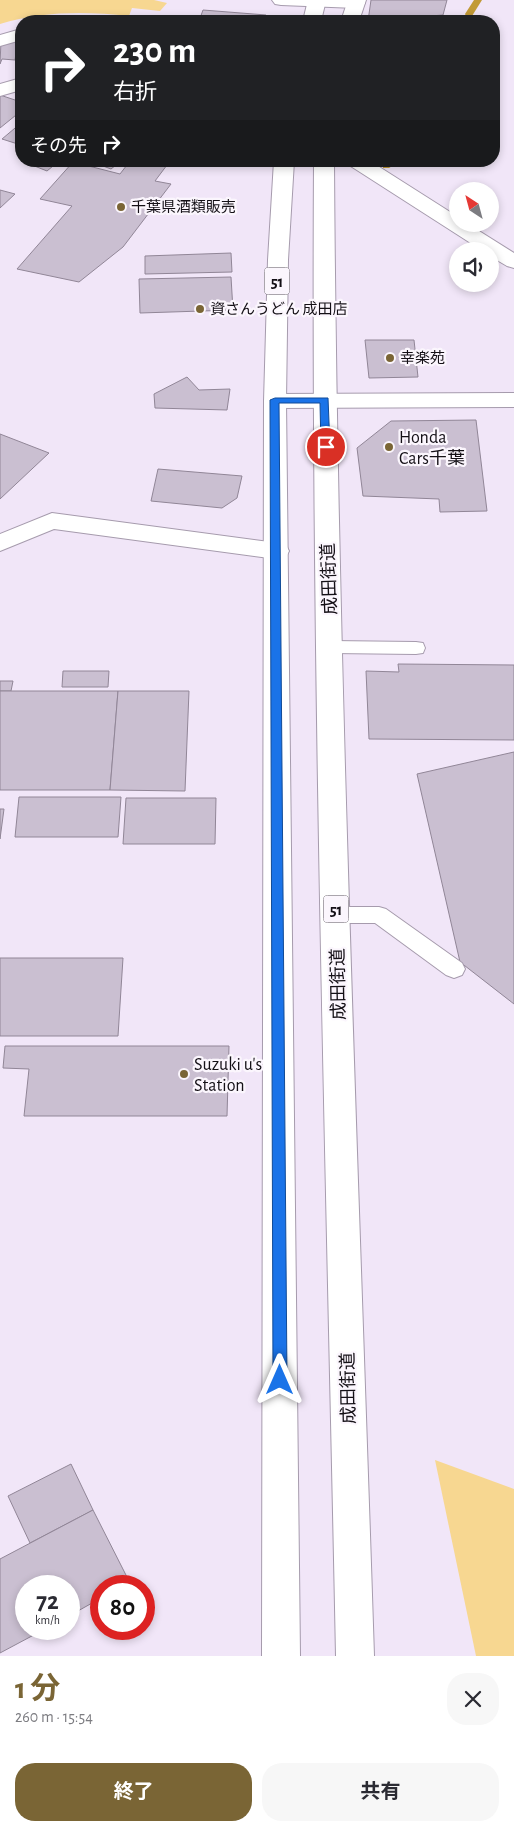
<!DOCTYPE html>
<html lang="ja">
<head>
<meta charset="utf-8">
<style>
  :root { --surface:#fff; --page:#f7f7f7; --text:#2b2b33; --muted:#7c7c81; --accent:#7a6535 }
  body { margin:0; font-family:"Alegreya Sans","Noto Sans JP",sans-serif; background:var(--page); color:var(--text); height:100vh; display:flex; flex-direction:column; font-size:19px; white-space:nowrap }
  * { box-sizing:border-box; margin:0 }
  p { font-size:16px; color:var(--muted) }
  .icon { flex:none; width:28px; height:28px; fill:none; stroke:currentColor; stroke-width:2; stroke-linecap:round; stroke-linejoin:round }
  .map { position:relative; height:1656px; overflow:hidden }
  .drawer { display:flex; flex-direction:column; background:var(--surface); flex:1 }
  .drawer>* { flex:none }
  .hud { position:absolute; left:15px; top:15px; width:485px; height:152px; border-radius:20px; box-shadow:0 2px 8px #0003; background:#202124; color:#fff; overflow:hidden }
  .needle { width:32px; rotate:324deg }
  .buttons { position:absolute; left:449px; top:182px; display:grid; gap:10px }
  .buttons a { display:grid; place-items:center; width:50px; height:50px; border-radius:50%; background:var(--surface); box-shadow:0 2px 8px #0003; font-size:25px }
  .speed { position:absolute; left:15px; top:1575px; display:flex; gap:10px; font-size:25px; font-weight:700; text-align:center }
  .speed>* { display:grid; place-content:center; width:65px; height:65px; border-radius:50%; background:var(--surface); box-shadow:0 2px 8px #0003; line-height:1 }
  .speed small { font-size:12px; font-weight:400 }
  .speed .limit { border:8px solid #d22; background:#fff; color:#111 }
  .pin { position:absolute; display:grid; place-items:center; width:42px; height:42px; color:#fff; margin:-21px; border:2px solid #fff; border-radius:50%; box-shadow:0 1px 5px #0007 }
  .me { position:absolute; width:55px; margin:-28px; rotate:0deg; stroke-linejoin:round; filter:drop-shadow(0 0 4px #0008) }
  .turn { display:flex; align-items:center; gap:18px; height:105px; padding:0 15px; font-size:22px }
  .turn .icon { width:65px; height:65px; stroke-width:2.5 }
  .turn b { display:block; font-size:35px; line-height:42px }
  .then { display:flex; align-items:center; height:48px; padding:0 15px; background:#0003; gap:10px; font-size:19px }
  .round { display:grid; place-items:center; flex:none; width:52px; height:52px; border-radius:20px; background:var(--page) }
  .overview { display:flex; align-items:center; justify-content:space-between; height:85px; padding:0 15px }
  h1 { font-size:30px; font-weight:700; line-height:38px; color:var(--accent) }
  .button { display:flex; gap:10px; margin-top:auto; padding:10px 15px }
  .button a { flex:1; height:58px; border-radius:20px; background:var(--accent); color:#fff; font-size:20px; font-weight:700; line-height:58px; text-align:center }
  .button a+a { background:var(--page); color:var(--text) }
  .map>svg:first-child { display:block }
  .green { fill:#f7d791 }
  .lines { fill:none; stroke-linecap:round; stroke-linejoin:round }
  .stream { fill:#c29a36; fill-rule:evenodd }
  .building { fill:#cabfd1; stroke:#918697 }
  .lane-casing { stroke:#a69bad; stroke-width:2 }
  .street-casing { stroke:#a69bad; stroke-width:2 }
  .highway-casing { stroke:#a69bad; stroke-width:2 }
  .lane { fill:#fff; fill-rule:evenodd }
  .street { fill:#fff; fill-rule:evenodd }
  .highway { fill:#fff; fill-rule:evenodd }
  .route { fill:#1a73e8; stroke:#114b97 }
  .poi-dot { fill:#7a6535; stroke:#fbf6fd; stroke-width:2 }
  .labels { text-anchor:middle; stroke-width:4.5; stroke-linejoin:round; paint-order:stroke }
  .far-poi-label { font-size:15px; fill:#141016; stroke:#fbf6fd; text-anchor:start }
  .shield { fill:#fbf6fd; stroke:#59555b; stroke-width:1 }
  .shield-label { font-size:16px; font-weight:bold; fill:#141016 }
  .poi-label { font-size:18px; fill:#141016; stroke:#fbf6fd; text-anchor:start }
  .street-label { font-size:18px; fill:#141016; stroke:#fbf6fd }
</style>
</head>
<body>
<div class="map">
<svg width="514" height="1656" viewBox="0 0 514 1656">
  <rect width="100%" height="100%" fill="#f1e6f8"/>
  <g class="green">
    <path d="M0,0H154L167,3L160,11L132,8L129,16C86,11 41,11 0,24Z"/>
    <polygon points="435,1460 514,1489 514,1656 476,1656"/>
  </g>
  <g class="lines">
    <g class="stream">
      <polygon points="474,0 482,0 472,16 466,16 465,14"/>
      <polygon points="390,161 401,161 389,168 383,168 383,164"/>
    </g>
  </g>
  <g class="building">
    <polygon points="371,0 447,0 443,15 368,21"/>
    <polygon points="203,10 266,15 264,21 199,21"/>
    <polygon points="1,41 18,41 15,60 2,59 0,64"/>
    <polygon points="0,95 21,102 21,111 0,128"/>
    <polygon points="21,123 21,145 2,139"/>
    <polygon points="37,161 59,161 47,171 32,165"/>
    <polygon points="97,161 121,161 111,169 95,163"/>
    <polygon points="130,161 170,161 155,181 171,184 123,247 79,282 17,269 72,206 40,199 73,162 120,174"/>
    <polygon points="0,190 15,194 0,208"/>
    <polygon points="231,253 232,272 145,274 145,256"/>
    <polygon points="231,277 233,310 140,313 139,279"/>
    <polygon points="365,340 414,340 418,377 369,378"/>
    <polygon points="187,377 199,390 230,389 227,410 155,408 154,394"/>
    <polygon points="476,420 487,511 440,512 439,499 363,496 357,448 391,421"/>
    <polygon points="0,434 49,453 0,499"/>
    <polygon points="158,469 242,476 237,498 222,508 151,501"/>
    <polygon points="398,664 514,665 514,740 369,739 366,671 399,672"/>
    <polygon points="63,671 109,671 108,687 62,687"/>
    <polygon points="0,681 13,681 11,691 0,691"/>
    <polygon points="0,691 118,691 110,790 0,790"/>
    <polygon points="118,691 189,691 185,791 110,790"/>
    <polygon points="514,752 514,1004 460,962 417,774"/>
    <polygon points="19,797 121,797 118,837 15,837"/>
    <polygon points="126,798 216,798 215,844 123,844"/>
    <polygon points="0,809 4,809 0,839"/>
    <polygon points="0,958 123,958 118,1036 0,1036"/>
    <polygon points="5,1046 229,1046 227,1116 24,1116 29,1069 3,1068"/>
    <polygon points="71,1464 93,1510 30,1543 8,1496"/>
    <polygon points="93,1510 130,1583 124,1586 101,1586 101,1598 69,1616 69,1586 26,1586 26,1629 45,1629 0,1653 0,1559"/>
  </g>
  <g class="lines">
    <defs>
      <g id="lane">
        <polygon points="331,641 416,642 423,643 425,648 423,653 416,654 331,653 324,652 322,647 324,642"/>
        <polygon points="336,907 379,907 386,909 462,963 465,969 462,975 454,978 446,975 375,923 336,923 329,921 326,915 329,909"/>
      </g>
      <g id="street">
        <polygon points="272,0 363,0 365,3 362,7 356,8 281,5 275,4"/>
        <polygon points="21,29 21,40 0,46 0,35"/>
        <polygon points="21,78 21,90 0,96 0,84"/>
        <polygon points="347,161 370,161 458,217 458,224 468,224 514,253 514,268 507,266 490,256 490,251 483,251 349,165"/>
        <polygon points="514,393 514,407 275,408 267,406 264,401 267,396 275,394"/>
        <polygon points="52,513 277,543 286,545 289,551 286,557 277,559 54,529 0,551 0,534"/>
      </g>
      <g id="highway">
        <polygon points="308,0 326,0 321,21 303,21"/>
        <polygon points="348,0 366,0 359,21 341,21"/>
        <polygon points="274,161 294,161 288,260 286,401 300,1656 262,1656 264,401 268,260"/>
        <path d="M314,161H334C337,660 358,1158 374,1656H336C326,1158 311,660 314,161Z"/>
      </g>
    </defs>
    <use href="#lane" class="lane-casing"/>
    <use href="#street" class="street-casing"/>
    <use href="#highway" class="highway-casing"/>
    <use href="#lane" class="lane"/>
    <use href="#street" class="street"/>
    <use href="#highway" class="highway"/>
  </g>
  <polygon class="route" points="275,398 328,398 330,447 326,450 321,447 320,403 279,403 287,1380 285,1384 280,1386 275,1384 273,1380 270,400"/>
  <g class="poi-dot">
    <circle cx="121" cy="207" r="5"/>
    <circle cx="200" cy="309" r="5"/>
    <circle cx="390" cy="358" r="5"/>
    <circle cx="389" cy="447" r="5"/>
    <circle cx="184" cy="1074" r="5"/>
  </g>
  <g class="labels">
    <g class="far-poi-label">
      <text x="131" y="212">千葉県酒類販売</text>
      <text x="210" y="314">資さんうどん 成田店</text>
      <text x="400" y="363">幸楽苑</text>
    </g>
    <g class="shield">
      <rect x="264.5" y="267.5" width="25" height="27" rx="4"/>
      <rect x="323.5" y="895.5" width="25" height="27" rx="4"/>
    </g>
    <g class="shield-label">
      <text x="277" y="287">51</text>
      <text x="336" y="915">51</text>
    </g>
    <g class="poi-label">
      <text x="399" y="443">Honda<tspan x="399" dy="21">Cars千葉</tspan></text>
      <text x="194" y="1070">Suzuki u's<tspan x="194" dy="21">Station</tspan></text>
    </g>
    <g class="street-label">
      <text transform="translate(329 579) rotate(-92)" y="6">成田街道</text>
      <text transform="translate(338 984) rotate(-91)" y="6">成田街道</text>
      <text transform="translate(348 1388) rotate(-91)" y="6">成田街道</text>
    </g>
  </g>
</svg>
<div class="buttons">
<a><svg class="needle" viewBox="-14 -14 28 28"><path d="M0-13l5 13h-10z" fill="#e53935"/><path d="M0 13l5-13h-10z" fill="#7c7c81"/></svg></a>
<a><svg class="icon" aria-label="sound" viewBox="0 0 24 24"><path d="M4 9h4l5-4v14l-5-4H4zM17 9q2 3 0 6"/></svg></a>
</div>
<div class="speed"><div>72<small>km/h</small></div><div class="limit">80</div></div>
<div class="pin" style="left:326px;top:447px;background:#d93025"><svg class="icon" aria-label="arrive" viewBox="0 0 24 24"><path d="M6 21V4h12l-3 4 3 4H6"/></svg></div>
<svg class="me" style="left:280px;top:1380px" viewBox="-20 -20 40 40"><path d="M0-17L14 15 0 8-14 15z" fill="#1a73e8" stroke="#fff" stroke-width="4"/></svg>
<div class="hud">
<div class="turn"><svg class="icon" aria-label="right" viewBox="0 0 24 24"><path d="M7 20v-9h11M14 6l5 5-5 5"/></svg><div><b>230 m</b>右折</div></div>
<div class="then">その先<svg class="icon" aria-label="right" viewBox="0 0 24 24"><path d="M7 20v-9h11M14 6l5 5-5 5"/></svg></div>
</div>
</div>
<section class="drawer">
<div class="overview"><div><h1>1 分</h1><p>260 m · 15:54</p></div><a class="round"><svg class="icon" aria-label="close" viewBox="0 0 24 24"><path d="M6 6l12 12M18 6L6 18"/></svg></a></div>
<div class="button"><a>終了</a><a>共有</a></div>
</section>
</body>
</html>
